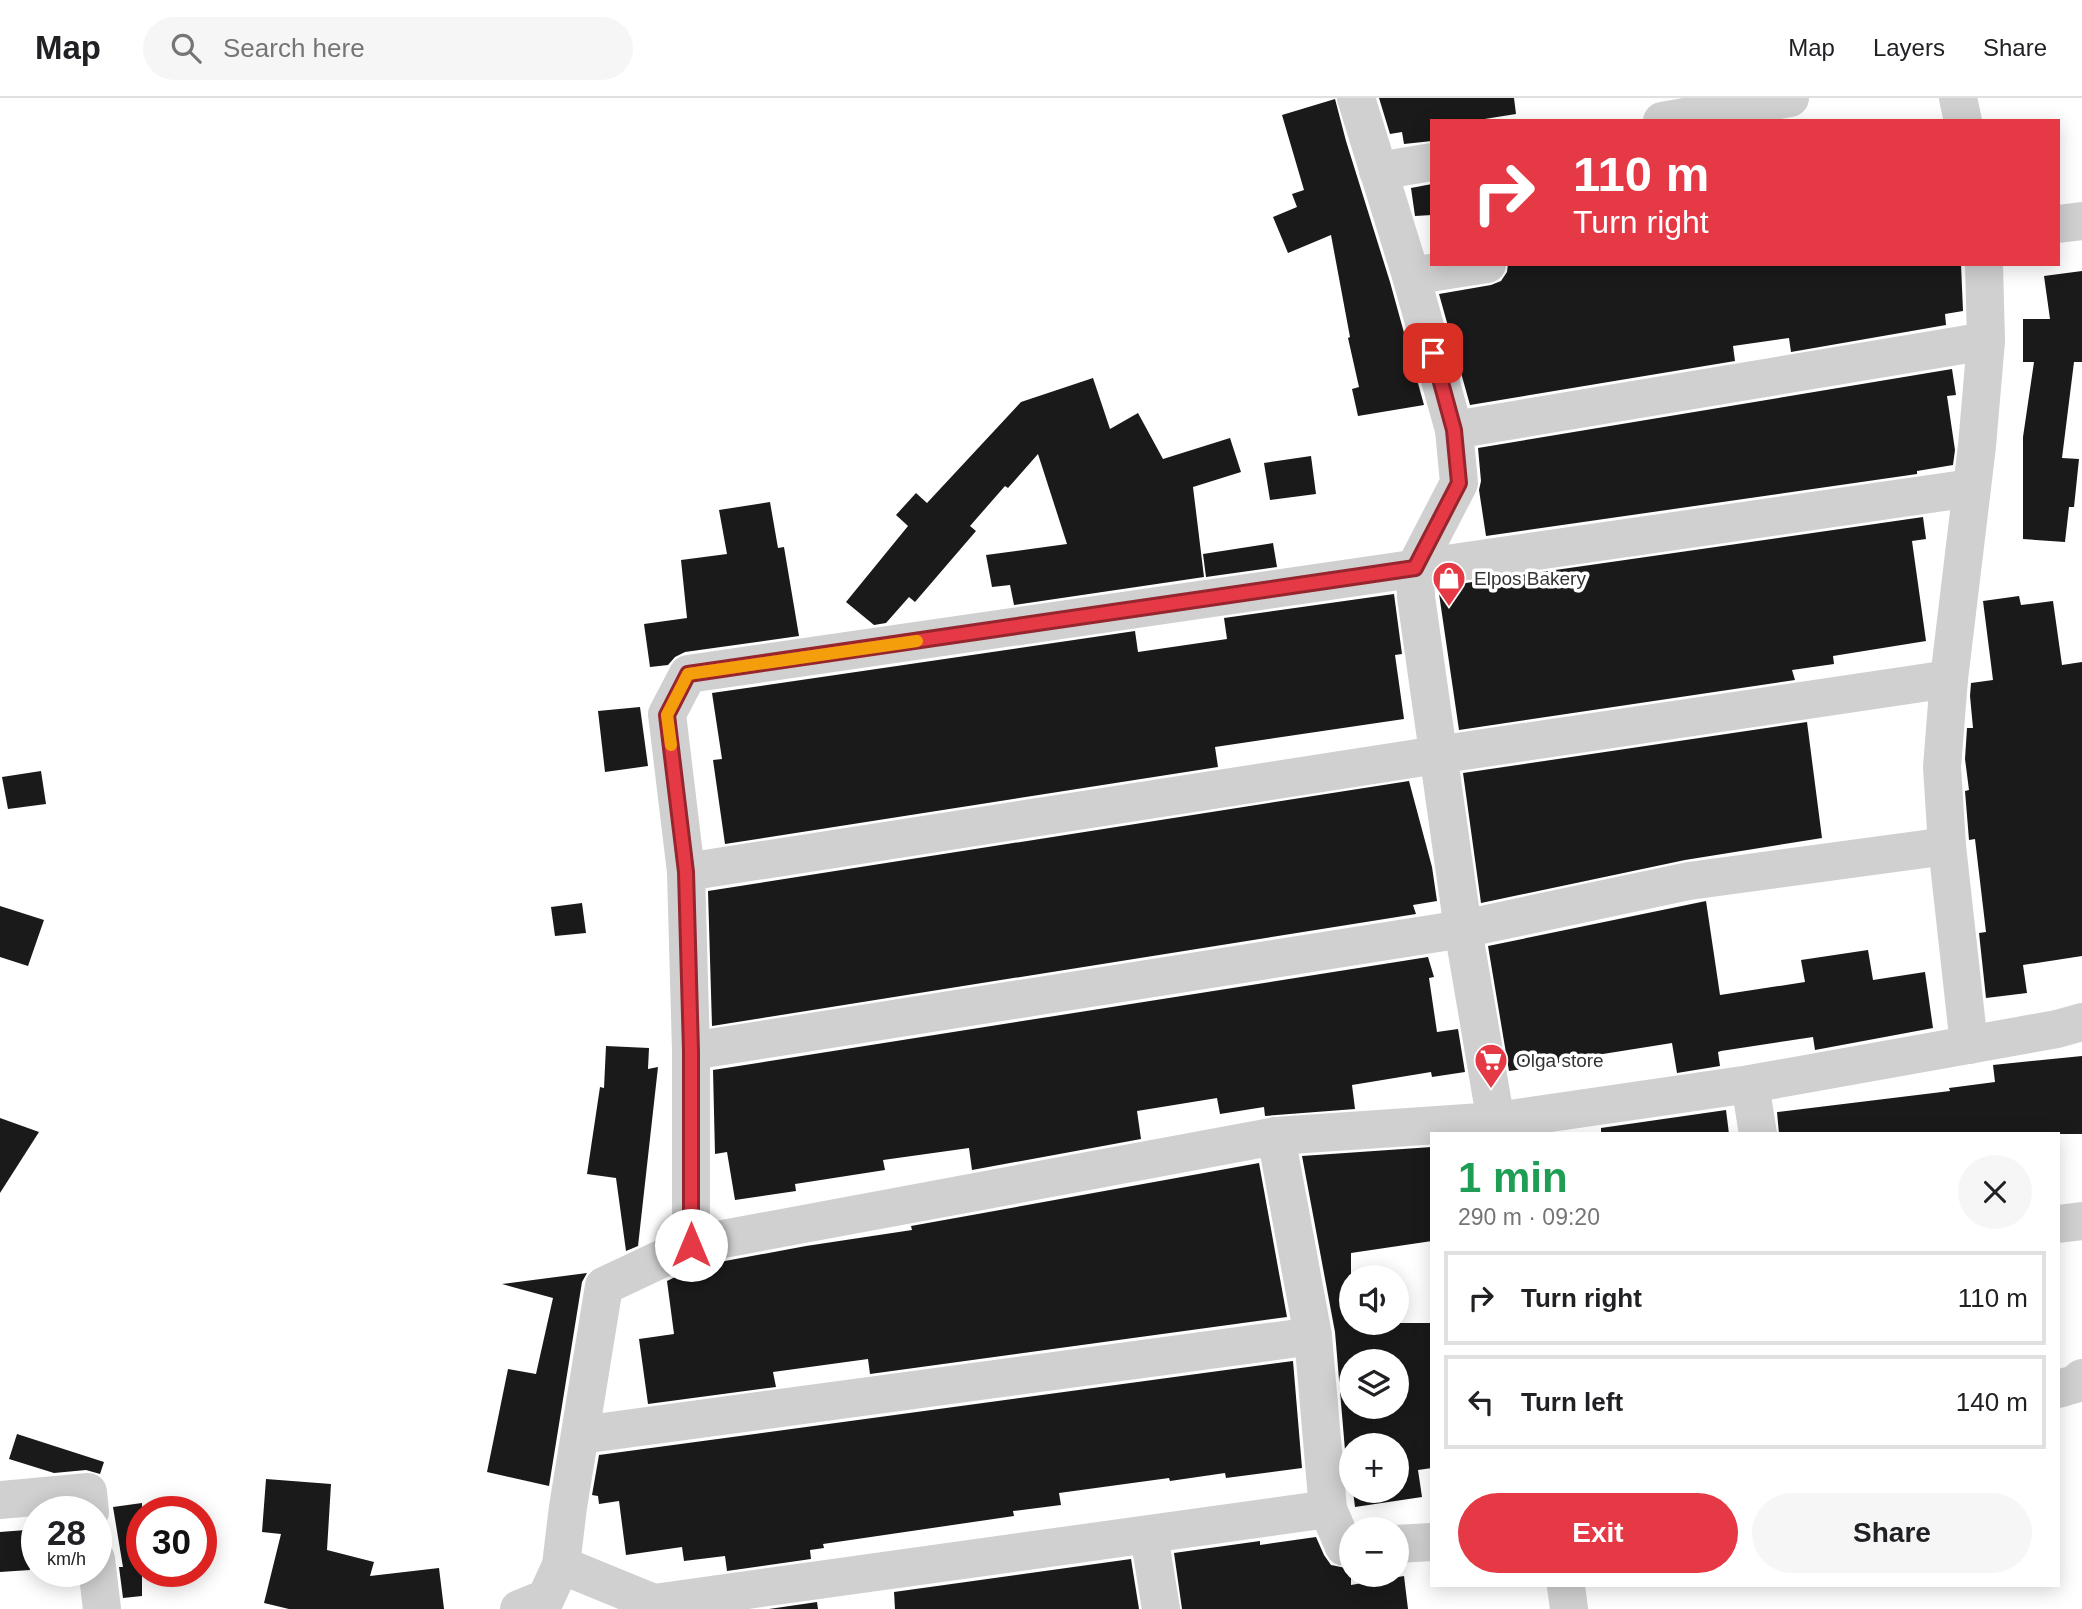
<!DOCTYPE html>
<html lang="en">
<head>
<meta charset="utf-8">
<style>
  :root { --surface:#fff; --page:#f6f6f6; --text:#202124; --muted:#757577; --line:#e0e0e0; --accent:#e63946 }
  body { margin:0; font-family:Helvetica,sans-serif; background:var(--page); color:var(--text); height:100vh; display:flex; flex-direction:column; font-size:26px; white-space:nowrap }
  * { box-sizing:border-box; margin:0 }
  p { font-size:23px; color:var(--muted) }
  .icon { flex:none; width:38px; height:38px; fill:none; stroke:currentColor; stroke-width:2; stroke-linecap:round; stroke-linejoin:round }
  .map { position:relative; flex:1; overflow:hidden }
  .panel { position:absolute; left:1430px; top:1034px; width:630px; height:455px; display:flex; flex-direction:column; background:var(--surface); border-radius:0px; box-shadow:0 4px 18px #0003 }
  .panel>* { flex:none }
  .guide { position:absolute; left:1430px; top:21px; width:630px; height:147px; border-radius:0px; box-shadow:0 4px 18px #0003; background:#e63946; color:#fff; overflow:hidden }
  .buttons { position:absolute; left:1339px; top:1167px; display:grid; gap:14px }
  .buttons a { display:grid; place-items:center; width:70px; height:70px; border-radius:50%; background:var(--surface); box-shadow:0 4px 18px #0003; font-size:35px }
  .speed { position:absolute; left:21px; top:1398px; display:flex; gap:14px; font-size:35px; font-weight:700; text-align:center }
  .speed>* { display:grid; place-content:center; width:91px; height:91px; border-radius:50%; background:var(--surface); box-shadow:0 4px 18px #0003; line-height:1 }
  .speed small { font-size:18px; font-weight:400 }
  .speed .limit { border:10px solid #d22; background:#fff; color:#111 }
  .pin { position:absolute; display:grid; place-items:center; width:60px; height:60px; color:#fff; margin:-30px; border-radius:14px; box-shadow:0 4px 10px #0006 }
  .me { position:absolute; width:77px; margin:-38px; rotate:0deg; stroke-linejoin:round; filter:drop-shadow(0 0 5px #0008) }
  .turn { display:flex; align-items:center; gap:24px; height:147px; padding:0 28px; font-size:32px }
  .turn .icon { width:91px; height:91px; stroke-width:2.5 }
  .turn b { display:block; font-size:49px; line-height:60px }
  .round { display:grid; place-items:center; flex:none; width:74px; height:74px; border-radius:37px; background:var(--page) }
  .overview { display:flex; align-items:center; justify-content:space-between; height:119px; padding:0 28px }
  h1 { font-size:42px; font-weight:700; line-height:52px; color:#1e9e55 }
  .action { display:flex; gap:14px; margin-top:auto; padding:14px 28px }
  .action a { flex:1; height:80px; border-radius:42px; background:var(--accent); color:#fff; font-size:28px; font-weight:700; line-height:80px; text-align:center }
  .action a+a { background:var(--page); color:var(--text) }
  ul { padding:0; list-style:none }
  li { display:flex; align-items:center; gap:21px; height:94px; margin:0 14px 10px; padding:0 14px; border:4px solid var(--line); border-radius:0px }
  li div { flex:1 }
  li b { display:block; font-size:26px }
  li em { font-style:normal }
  header { display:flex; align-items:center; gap:42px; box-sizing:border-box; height:98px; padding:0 35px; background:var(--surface); border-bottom:2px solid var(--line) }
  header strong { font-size:33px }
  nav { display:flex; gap:38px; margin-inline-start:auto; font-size:24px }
  .search { width:490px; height:63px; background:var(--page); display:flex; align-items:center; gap:18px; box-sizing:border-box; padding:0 24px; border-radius:38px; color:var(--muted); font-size:26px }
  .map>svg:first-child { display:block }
  .building { fill:#1a1a1a; fill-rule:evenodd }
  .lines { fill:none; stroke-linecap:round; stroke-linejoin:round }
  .minor { stroke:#d0d0d0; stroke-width:38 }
  .route-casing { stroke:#96252e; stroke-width:18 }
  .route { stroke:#e63946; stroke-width:12 }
  .slow { stroke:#f59e0b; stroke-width:12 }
  .labels { text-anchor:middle; stroke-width:7; stroke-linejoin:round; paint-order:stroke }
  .poi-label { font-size:19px; fill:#333; stroke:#fff; text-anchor:start }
</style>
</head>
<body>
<header>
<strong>Map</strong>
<div class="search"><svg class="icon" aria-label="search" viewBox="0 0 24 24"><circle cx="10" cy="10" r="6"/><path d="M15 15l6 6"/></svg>Search here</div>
<nav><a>Map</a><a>Layers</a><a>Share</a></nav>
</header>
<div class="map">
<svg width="2082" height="1511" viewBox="0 0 2082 1511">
  <rect width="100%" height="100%" fill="#fff"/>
  <g class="building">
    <polygon points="1379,0 1514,0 1516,16 1472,23 1432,23 1432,43 1404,46 1402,34 1390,36"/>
    <polygon points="1335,1 1346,43 1390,184 1424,307 1358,318 1352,291 1359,289 1348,240 1350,239 1331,137 1288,155 1273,119 1297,109 1292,96 1304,92 1282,17"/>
    <polygon points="1432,86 1432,117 1415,118 1411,90"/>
    <polygon points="1508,166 1961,166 1963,213 1945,216 1946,227 1791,254 1789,240 1733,248 1735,263 1470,307 1439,196 1491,187 1501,183 1507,174"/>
    <polygon points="2082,173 2082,264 2074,264 2062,360 2079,361 2074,409 2069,409 2065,444 2023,441 2023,339 2034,264 2023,264 2023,221 2050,221 2044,178"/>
    <polygon points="1952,271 1956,297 1947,298 1955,352 1953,367 1917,373 1917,376 1486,438 1479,392 1481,383 1478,350"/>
    <polygon points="1093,280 1110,331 1138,315 1163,361 1230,340 1241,374 1193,389 1204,479 1014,507 1010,487 992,489 986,457 1067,446 1038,356 1008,390 1005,388 970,428 976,433 915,504 909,499 886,525 874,527 846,504 908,428 896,417 916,395 927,405 1021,304"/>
    <polygon points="1311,358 1316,396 1270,402 1264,365"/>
    <polygon points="770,404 778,450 784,449 799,538 685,554 675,559 668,567 650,569 644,526 687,520 681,462 727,456 719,412"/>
    <polygon points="1923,419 1926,441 1912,443 1926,543 1833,558 1834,566 1792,572 1795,582 1459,632 1438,489"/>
    <polygon points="1273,445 1277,469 1206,479 1203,456"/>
    <polygon points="1394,496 1402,556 1395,557 1404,621 1215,649 1218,669 725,746 713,662 722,661 712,595 1135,533 1138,554 1227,541 1224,520"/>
    <polygon points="2019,498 2021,507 2053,503 2062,567 2082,564 2082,858 2023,867 2027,895 1986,900 1979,835 1986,834 1975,741 1969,742 1965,693 1969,692 1965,661 1967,630 1973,630 1970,598 1971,585 1993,582 1983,503"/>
    <polygon points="640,609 648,668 605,674 598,613"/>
    <polygon points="1807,624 1822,740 1685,762 1481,805 1463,675"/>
    <polygon points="41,673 46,706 8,711 2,679"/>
    <polygon points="1409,683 1432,769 1437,803 1413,807 1416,816 712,928 708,793"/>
    <polygon points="1706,803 1720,897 1805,884 1801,862 1868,852 1873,882 1925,874 1933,930 1815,952 1813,939 1721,953 1718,954 1720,968 1677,975 1672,945 1584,959 1584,962 1509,973 1488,848"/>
    <polygon points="582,805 586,835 555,838 551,809"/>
    <polygon points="0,808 44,822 28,868 0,859"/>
    <polygon points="1428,859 1434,879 1429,880 1437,934 1458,931 1465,974 1432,979 1431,974 1352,987 1355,1011 1265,1018 1264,1009 1220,1016 1217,1000 1137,1013 1141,1041 972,1072 969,1050 883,1062 885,1072 795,1086 796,1093 735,1102 727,1054 715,1056 713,972"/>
    <polygon points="606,948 649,950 648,971 658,969 638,1148 626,1153 616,1080 587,1076 600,989 604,990"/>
    <polygon points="2082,958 2082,1036 1779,1036 1777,1014 1950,993 1949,990 1995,984 1993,967"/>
    <polygon points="1726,1012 1729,1036 1601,1036 1601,1030"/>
    <polygon points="0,1020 39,1034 0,1095"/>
    <path d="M1432,1049V1143L1351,1155V1225H1432V1370L1418,1372L1422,1399L1355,1409L1353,1393H1396V1348H1351V1379L1349,1364H1346L1335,1234L1302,1058ZM1351,1264H1396V1309H1351Z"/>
    <polygon points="1259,1065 1287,1219 870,1276 868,1261 773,1274 776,1289 648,1306 639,1241 674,1236 667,1183 698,1168 806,1148 912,1132 911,1128"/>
    <polygon points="587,1175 582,1184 549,1388 487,1374 508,1271 536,1276 553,1200 502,1186"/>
    <polygon points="1293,1263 1302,1370 1226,1380 1225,1375 1170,1383 1169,1380 1059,1395 1061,1407 1013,1413 1014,1418 823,1446 824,1450 810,1452 811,1461 727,1473 725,1458 684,1463 682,1449 626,1457 619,1403 599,1406 598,1398 592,1397 599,1357"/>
    <polygon points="17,1336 104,1364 100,1376 86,1372 54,1375 9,1361"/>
    <polygon points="266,1381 331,1386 327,1452 374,1464 370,1478 439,1470 444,1511 289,1511 264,1505 281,1436 262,1434"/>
    <polygon points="142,1405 142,1498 123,1500 119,1469 123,1469 113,1409"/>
    <polygon points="26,1432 30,1472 0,1474 0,1434"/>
    <polygon points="1316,1439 1324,1457 1331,1467 1351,1471 1351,1487 1404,1478 1408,1511 1182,1511 1174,1455 1260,1443 1260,1447"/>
    <polygon points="1131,1461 1139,1511 895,1511 894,1494"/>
    <polygon points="817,1504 818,1511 769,1511"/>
  </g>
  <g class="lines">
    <g class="minor">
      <polyline points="1356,0 1411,178 1454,332 1459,385 1415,470 1416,499 1463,831 1498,1036"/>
      <polyline points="1958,0 1963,23"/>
      <polyline points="1662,23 1790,0"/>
      <polyline points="1378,73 1432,64"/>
      <polyline points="2058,126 2082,123"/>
      <polyline points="1411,178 1487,166"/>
      <polyline points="1454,332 1986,243"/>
      <polyline points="686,774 1437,657 1949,581"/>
      <polyline points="1969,947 1947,748 1942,669 1949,581 1977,348 1986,243 1984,166"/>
      <polyline points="691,953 1463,831 1689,783 1947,748"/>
      <polyline points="1750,986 1758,1036"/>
      <polyline points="1276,1038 1313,1238 1328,1411"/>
      <polyline points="2058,1126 2082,1123"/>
      <polyline points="691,1147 691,953 686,774 667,616 688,576 1971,390"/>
      <polyline points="2058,1291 2075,1286 2082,1280"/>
      <polyline points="581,1337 1313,1238"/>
      <polyline points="0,1402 88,1394 90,1414"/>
      <polyline points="1149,1437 1161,1511"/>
      <polyline points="1396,1446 1432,1444"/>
      <polyline points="96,1461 102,1511"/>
      <polyline points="561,1467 654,1505 1328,1411 1344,1449 1351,1449"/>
      <polyline points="1566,1488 1569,1511"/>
      <polyline points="519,1511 546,1500 561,1467 568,1409 604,1188 691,1147 1276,1038 1496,1023 1750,986 2057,931 2082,924"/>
    </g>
  </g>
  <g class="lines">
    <defs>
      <polyline id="route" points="691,1147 691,953 686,774 667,617 688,576 1415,470 1459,385 1454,332 1433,255"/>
    </defs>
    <use href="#route" class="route-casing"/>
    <use href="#route" class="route"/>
    <polyline class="slow" points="671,647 667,617 688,576 917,543"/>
  </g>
  <defs>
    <symbol id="shop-pin" viewBox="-11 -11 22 30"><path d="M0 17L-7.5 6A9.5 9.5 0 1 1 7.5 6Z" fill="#e63946" stroke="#fff"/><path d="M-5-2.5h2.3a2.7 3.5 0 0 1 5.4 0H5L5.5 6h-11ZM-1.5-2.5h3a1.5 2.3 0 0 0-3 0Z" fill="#fff"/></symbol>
    <symbol id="supermarket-pin" viewBox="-11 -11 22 30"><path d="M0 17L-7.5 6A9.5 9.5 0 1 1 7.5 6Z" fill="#e63946" stroke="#fff"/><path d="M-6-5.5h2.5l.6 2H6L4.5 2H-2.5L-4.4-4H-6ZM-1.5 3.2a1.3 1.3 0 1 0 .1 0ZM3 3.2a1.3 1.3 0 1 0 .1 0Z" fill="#fff"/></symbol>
  </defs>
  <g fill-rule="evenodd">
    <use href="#shop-pin" x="1430" y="461" width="38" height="52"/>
    <use href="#supermarket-pin" x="1472" y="943" width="38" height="52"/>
  </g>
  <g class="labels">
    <g class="poi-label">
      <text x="1474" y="487">Elpos Bakery</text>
      <text x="1516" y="969">Olga store</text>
    </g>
  </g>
</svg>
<div class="buttons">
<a><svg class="icon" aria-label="sound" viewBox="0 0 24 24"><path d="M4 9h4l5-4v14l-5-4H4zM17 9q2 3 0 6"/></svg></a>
<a><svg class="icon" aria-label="layers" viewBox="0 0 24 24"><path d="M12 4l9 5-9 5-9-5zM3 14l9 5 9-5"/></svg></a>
<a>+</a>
<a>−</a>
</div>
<div class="speed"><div>28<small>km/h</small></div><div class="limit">30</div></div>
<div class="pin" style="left:1433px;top:255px;background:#d93025"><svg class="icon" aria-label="arrive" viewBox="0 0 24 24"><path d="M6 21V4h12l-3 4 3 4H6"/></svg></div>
<svg class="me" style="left:691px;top:1147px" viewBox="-20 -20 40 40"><circle r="19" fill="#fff"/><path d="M0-13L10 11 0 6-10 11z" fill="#e63946"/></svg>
<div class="guide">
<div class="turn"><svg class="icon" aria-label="right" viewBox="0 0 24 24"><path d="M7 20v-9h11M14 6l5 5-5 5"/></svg><div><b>110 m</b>Turn right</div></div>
</div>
<section class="panel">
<div class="overview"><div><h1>1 min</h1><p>290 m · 09:20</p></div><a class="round"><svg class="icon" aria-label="close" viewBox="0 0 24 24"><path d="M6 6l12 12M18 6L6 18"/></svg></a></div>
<ul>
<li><svg class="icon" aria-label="right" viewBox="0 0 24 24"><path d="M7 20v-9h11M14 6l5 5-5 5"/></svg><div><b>Turn right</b></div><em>110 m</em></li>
<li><svg class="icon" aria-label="left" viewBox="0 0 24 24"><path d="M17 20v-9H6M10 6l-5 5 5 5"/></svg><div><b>Turn left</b></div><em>140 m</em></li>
</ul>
<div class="action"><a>Exit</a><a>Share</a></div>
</section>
</div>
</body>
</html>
